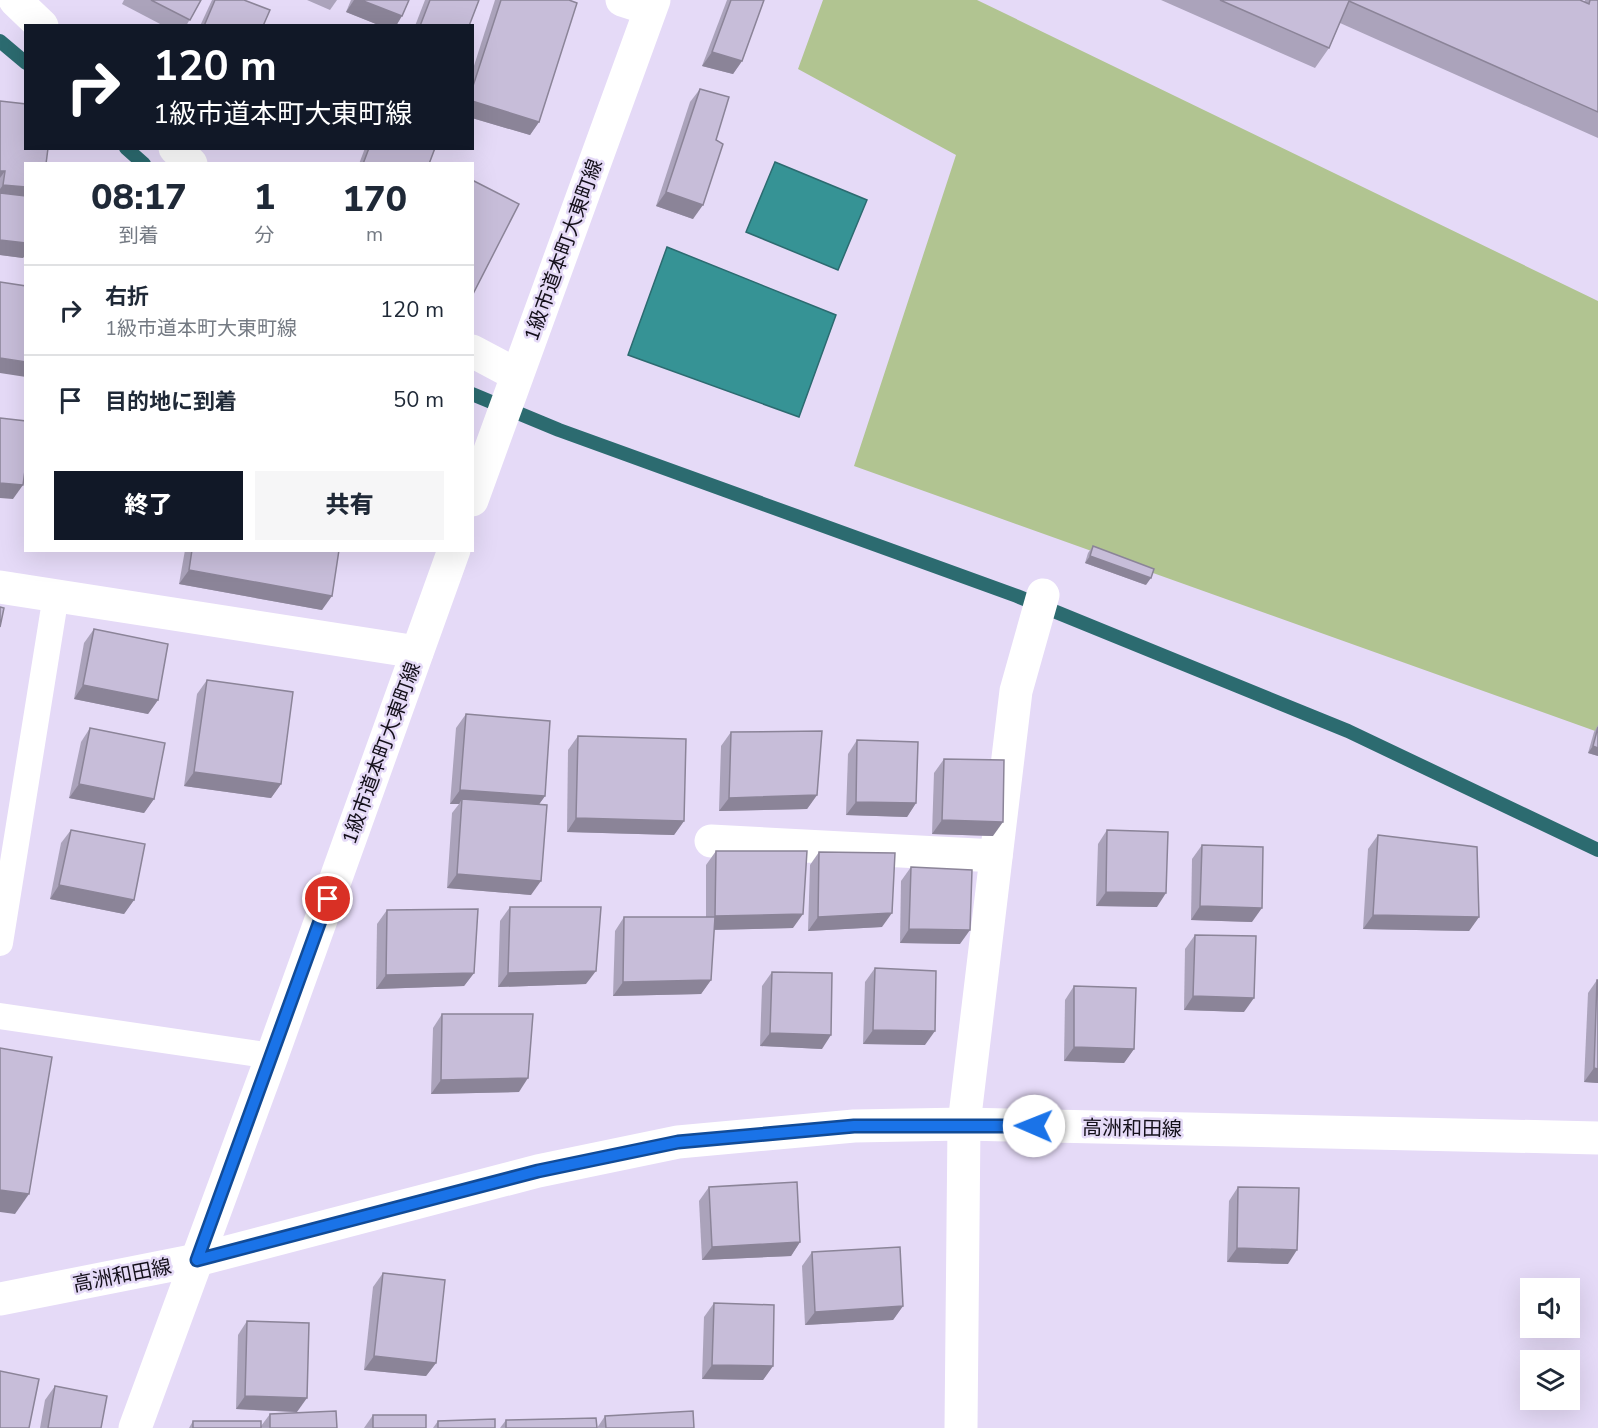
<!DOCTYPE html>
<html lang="ja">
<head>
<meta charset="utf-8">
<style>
  :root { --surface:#fff; --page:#f6f6f7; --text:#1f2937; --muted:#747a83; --line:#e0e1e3; --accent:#111827 }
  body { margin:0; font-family:"Nunito Sans","Noto Sans JP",sans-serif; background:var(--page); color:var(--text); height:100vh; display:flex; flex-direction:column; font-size:22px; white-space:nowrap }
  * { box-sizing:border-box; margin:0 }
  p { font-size:20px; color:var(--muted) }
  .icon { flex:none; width:33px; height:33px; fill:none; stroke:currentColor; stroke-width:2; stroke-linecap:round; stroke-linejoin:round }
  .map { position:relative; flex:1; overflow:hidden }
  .panel { position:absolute; left:24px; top:162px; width:450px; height:390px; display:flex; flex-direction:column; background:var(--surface); border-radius:0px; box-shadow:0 6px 24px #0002 }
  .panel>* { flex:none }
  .hud { position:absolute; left:24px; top:24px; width:450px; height:126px; border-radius:0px; box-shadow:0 6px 24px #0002; background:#111827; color:#fff; overflow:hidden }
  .controls { position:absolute; left:1520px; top:1278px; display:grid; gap:12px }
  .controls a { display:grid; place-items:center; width:60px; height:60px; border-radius:0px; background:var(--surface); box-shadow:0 6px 24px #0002; font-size:30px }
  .pin { position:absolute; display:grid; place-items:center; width:51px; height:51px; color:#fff; margin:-26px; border:3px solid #fff; border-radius:50%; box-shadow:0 2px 6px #0007 }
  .me { position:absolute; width:66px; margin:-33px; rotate:271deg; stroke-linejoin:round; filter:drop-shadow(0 0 4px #0008) }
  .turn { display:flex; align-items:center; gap:21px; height:126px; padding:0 30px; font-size:27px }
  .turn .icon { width:78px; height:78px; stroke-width:2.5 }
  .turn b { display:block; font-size:42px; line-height:51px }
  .eta { display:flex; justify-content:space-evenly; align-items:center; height:102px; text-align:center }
  .eta b { font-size:36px; font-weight:800; line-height:42px }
  .cta { display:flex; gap:12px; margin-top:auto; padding:12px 30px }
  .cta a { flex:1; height:69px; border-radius:0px; background:var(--accent); color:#fff; font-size:24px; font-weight:800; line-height:69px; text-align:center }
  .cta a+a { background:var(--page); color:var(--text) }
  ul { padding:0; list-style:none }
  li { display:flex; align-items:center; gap:18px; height:90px; padding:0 30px; border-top:2px solid var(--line) }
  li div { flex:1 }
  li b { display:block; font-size:22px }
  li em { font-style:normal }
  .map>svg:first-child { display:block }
  .green { fill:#b1c491 }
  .water { fill:#369395; stroke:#2c6b70; stroke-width:1.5 }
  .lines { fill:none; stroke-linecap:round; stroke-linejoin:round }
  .stream { stroke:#2c6b70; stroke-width:14 }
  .lane { stroke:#fff; stroke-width:26 }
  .street { stroke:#fff; stroke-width:33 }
  .secondary { stroke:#fff; stroke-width:33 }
  .wall { fill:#aba3bb }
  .shaded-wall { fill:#8b8498 }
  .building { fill:#c7bdd9; stroke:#8b8498; stroke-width:1.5 }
  .route-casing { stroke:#114b97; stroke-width:15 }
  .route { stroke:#1a73e8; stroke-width:10 }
  .labels { text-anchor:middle; stroke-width:5; stroke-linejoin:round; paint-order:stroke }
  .street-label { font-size:20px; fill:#130f19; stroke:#e5daf7 }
</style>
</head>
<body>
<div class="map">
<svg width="1598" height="1428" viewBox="0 0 1598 1428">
  <rect width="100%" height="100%" fill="#e5daf7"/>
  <polygon class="green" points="823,0 977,0 1598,301 1598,732 854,466 956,155 798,69"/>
  <g class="water">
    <polygon points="775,162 867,200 838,270 746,232"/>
    <polygon points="667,247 836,315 799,417 628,355"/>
  </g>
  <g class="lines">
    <g class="stream">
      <polyline points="0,41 26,63"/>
      <polyline points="126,148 144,164"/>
      <polyline points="472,394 559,430 1017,596 1348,731 1598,850"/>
    </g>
    <g class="lane">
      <polyline points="0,943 56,595"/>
      <polyline points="0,1016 272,1056"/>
    </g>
    <g class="street">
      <polyline points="15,0 42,26"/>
      <polyline points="622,0 650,9"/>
      <polyline points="175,148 191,164"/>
      <polyline points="472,351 517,375"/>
      <polyline points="0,587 417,652"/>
      <polyline points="711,841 996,856"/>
      <polyline points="961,1428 964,1124 1016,691 1043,595"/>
    </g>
    <g class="secondary">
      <polyline points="472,500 654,0"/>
      <polyline points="0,1299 197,1260 538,1171 678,1142 854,1126 964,1124 1598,1138"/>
      <polyline points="135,1428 272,1056 454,550"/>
    </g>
  </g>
  <g class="wall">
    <polygon points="124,0 201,0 186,26 164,26 122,4"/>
    <polygon points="212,0 244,0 263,26 200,26"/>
    <polygon points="307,0 337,0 330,10"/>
    <polygon points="351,0 409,0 396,26 381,26 346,12"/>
    <polygon points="425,0 479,0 469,26 415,26"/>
    <polygon points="495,0 569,0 539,122 530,135 472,118 472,72"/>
    <polygon points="727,0 764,0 742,61 733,74 702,66"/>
    <polygon points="1161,0 1580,0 1584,2 1585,0 1598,0 1598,138 1340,23 1329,48 1315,68"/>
    <polygon points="700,89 716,140 693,219 656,206 690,102"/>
    <polygon points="0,101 26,164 23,258 0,255"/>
    <polygon points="365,148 435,148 429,164 359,164"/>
    <polygon points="1093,546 1146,585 1085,563 1088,553"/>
    <polygon points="185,550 339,550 322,610 179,584"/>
    <polygon points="94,629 158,700 148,714 74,699 84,643"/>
    <polygon points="207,680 281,784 271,798 184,786 197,694"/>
    <polygon points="466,714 545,796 539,804 531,895 447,888 452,813 459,804 450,804 456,728"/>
    <polygon points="1598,725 1598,756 1588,753 1594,732"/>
    <polygon points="90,728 154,799 144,813 69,798 81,742"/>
    <polygon points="731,732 817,795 807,809 719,811 721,746"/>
    <polygon points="578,736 684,821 674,835 567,832 568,750"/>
    <polygon points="857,740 916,803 907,817 846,815 848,754"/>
    <polygon points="944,759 993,836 932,834 934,773"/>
    <polygon points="71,830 134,900 124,914 50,899 61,843"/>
    <polygon points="1107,830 1157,907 1096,906 1098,844"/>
    <polygon points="1378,835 1479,917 1469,931 1363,929 1368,849"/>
    <polygon points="1202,845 1252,922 1191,920 1192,859"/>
    <polygon points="716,851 793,928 714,930 711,980 701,994 613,996 615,931 624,917 706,917 706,865"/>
    <polygon points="819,852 882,927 808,931 810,865"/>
    <polygon points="911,867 960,944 900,943 901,881"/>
    <polygon points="510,907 586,984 498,987 500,921"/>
    <polygon points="387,910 474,973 464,986 376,989 377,924"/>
    <polygon points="1195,935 1244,1012 1184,1010 1185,949"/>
    <polygon points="875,968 925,1045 863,1044 865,982"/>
    <polygon points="772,972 822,1049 760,1046 762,986"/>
    <polygon points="1597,980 1598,980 1598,1083 1584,1082 1588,993"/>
    <polygon points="1074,986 1134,1049 1124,1063 1064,1061 1065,1000"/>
    <polygon points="442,1014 519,1092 431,1094 433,1028"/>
    <polygon points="709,1187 800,1242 791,1256 702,1260 699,1201"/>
    <polygon points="1238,1187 1288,1264 1227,1262 1229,1201"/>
    <polygon points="812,1252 903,1306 893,1320 805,1325 802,1266"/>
    <polygon points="383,1273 436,1363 426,1376 364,1370 373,1287"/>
    <polygon points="714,1303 773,1366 763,1380 702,1379 704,1317"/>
    <polygon points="247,1321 297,1412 236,1409 238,1335"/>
    <polygon points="55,1386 101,1428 40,1428 45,1400"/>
    <polygon points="270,1414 337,1428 189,1428 193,1421 261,1426"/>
    <polygon points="373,1415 426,1428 364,1428"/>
    <polygon points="605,1416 694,1428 500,1428 506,1420 597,1428"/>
    <polygon points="438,1421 495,1428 433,1428"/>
  </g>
  <g class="shaded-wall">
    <polygon points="354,0 361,0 402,16 396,26 381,26 346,12"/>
    <polygon points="712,52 742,61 733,74 702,66"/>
    <polygon points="472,101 539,122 530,135 472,118"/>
    <polygon points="0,171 5,171 0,178"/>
    <polygon points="3,185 26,187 26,202 0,199 0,189"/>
    <polygon points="666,192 703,205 693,219 656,206"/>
    <polygon points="0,240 26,243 26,255 23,258 0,255"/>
    <polygon points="0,358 26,362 26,377 0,373"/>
    <polygon points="0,483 23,485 13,499 0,498"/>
    <polygon points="1090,556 1151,578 1146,585 1085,563"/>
    <polygon points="189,570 332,596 322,610 179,584"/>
    <polygon points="83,685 158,700 148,714 74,699"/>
    <polygon points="1593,746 1598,748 1598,756 1588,753"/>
    <polygon points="194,772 281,784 271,798 184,786"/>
    <polygon points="79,784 154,799 144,813 69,798"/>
    <polygon points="460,790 545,796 535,810 462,799 459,804 450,804"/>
    <polygon points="817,795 807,809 719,811 729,798"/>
    <polygon points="856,802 916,803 907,817 846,815"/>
    <polygon points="576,818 684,821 674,835 567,832"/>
    <polygon points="942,820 1003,822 993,836 932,834"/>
    <polygon points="457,874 541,881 531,895 447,888"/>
    <polygon points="59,885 134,900 124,914 50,899"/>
    <polygon points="1106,892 1166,893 1157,907 1096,906"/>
    <polygon points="1200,906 1262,908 1252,922 1191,920"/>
    <polygon points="892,913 882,927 808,931 818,917"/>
    <polygon points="803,914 793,928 705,930 715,916"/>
    <polygon points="1373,915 1479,917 1469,931 1363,929"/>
    <polygon points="909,929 970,930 960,944 900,943"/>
    <polygon points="596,971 586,984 498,987 508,973"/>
    <polygon points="474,973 464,986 376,989 386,975"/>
    <polygon points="711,980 701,994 613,996 623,982"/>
    <polygon points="1193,996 1254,998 1244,1012 1184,1010"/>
    <polygon points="873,1030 935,1031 925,1045 863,1044"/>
    <polygon points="770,1033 831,1035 822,1049 760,1046"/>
    <polygon points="1074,1047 1134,1049 1124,1063 1064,1061"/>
    <polygon points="1594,1068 1598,1069 1598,1083 1584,1082"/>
    <polygon points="528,1078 519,1092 431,1094 441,1080"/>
    <polygon points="0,1190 29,1194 15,1214 0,1212"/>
    <polygon points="800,1242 791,1256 702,1260 712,1247"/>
    <polygon points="1237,1248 1297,1250 1288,1264 1227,1262"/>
    <polygon points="903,1306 893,1320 805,1325 815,1312"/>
    <polygon points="374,1356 436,1363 426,1376 364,1370"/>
    <polygon points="712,1365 773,1366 763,1380 702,1379"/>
    <polygon points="245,1396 307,1398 297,1412 236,1409"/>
  </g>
  <g class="building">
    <polygon points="151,0 201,0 190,20"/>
    <polygon points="215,0 244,0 270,10 263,26 204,26"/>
    <polygon points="361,0 409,0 402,16"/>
    <polygon points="430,0 479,0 469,26 420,26"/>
    <polygon points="501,0 569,0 577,3 539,122 472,101 472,89"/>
    <polygon points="731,0 764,0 742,61 712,52"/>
    <polygon points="1220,0 1580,0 1589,4 1590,0 1598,0 1598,112 1349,1 1329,48"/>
    <polygon points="700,89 729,97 716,140 723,144 703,205 666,192"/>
    <polygon points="0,101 26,104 26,148 48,148 46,164 26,164 26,187 3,185 5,171 0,171"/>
    <polygon points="369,148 435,148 429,164 363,164"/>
    <polygon points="472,180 519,204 473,294 472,293"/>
    <polygon points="0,193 26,196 26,243 0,240"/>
    <polygon points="0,282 26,286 26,362 0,358"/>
    <polygon points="0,418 26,421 26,463 23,485 0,483"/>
    <polygon points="1093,546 1154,569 1151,578 1090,556"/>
    <polygon points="192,550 339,550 332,596 189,570"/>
    <polygon points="0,607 4,608 0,627"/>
    <polygon points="94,629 168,644 158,700 83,685"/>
    <polygon points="207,680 293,692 281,784 194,772"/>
    <polygon points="466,714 550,721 545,796 460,790"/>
    <polygon points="1598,727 1598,748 1593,746"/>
    <polygon points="90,728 165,743 154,799 79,784"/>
    <polygon points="822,731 817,795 729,798 731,732"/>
    <polygon points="578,736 686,739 684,821 576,818"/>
    <polygon points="857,740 918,742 916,803 856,802"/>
    <polygon points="944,759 1004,760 1003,822 942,820"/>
    <polygon points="462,799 547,805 541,881 457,874"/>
    <polygon points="71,830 145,844 134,900 59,885"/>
    <polygon points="1107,830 1168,832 1166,893 1106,892"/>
    <polygon points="1378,835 1477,847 1479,917 1373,915"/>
    <polygon points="1202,845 1263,847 1262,908 1200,906"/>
    <polygon points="716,851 807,851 803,914 715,916"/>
    <polygon points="819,852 895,853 892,913 818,917"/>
    <polygon points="911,867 972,870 970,930 909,929"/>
    <polygon points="510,907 601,907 596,971 508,973"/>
    <polygon points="478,909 474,973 386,975 387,910"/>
    <polygon points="624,917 715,917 711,980 623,982"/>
    <polygon points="1195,935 1256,936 1254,998 1193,996"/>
    <polygon points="875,968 936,971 935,1031 873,1030"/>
    <polygon points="772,972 832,973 831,1035 770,1033"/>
    <polygon points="1597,980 1598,980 1598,1069 1594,1068"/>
    <polygon points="1074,986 1136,988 1134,1049 1074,1047"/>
    <polygon points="442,1014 533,1014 528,1078 441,1080"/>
    <polygon points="0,1048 52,1057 29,1194 0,1190"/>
    <polygon points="797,1182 800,1242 712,1247 709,1187"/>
    <polygon points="1238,1187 1299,1188 1297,1250 1237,1248"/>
    <polygon points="900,1247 903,1306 815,1312 812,1252"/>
    <polygon points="383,1273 445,1280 436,1363 374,1356"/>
    <polygon points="714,1303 774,1305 773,1366 712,1365"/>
    <polygon points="247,1321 309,1323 307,1398 245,1396"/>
    <polygon points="0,1371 39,1379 29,1428 0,1428"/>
    <polygon points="55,1386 107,1396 101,1428 48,1428"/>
    <polygon points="336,1411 337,1428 270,1428 270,1414"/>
    <polygon points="693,1411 694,1428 606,1428 605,1416"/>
    <rect x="373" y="1415" width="53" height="13"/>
    <polygon points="596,1418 597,1428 506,1428 506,1420"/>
    <polygon points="495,1419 495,1428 438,1428 438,1421"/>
    <rect x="193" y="1421" width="68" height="7"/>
  </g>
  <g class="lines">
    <defs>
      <polyline id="route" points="328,899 197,1260 538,1171 678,1142 854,1126 1034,1126"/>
    </defs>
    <use href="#route" class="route-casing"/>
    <use href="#route" class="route"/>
  </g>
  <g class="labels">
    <g class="street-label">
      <text transform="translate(563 250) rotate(-70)" y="7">1級市道本町大東町線</text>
      <text transform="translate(381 753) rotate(-70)" y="7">1級市道本町大東町線</text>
      <text transform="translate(1132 1128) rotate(1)" y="7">高洲和田線</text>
      <text transform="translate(122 1275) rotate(-11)" y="7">高洲和田線</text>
    </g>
  </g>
</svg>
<div class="controls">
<a><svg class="icon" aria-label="sound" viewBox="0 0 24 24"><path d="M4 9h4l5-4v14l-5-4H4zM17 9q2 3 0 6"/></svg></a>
<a><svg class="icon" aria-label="layers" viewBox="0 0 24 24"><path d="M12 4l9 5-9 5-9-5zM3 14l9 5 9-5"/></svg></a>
</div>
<div class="pin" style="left:328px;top:899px;background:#d93025"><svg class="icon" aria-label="arrive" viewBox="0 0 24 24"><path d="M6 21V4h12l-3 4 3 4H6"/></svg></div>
<svg class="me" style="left:1034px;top:1126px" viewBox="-20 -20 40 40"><circle r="19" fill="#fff"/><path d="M0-13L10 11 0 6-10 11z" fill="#1a73e8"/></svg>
<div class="hud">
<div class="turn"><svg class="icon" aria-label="right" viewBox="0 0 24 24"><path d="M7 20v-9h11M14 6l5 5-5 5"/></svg><div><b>120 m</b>1級市道本町大東町線</div></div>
</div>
<section class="panel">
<div class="eta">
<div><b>08:17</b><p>到着</p></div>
<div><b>1</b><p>分</p></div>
<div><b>170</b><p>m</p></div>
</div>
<ul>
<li><svg class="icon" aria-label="right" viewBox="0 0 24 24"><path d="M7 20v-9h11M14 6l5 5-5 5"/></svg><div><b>右折</b><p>1級市道本町大東町線</p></div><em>120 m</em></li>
<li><svg class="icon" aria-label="arrive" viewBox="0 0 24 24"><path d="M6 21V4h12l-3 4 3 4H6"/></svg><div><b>目的地に到着</b></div><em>50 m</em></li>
</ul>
<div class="cta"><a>終了</a><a>共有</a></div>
</section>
</div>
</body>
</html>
